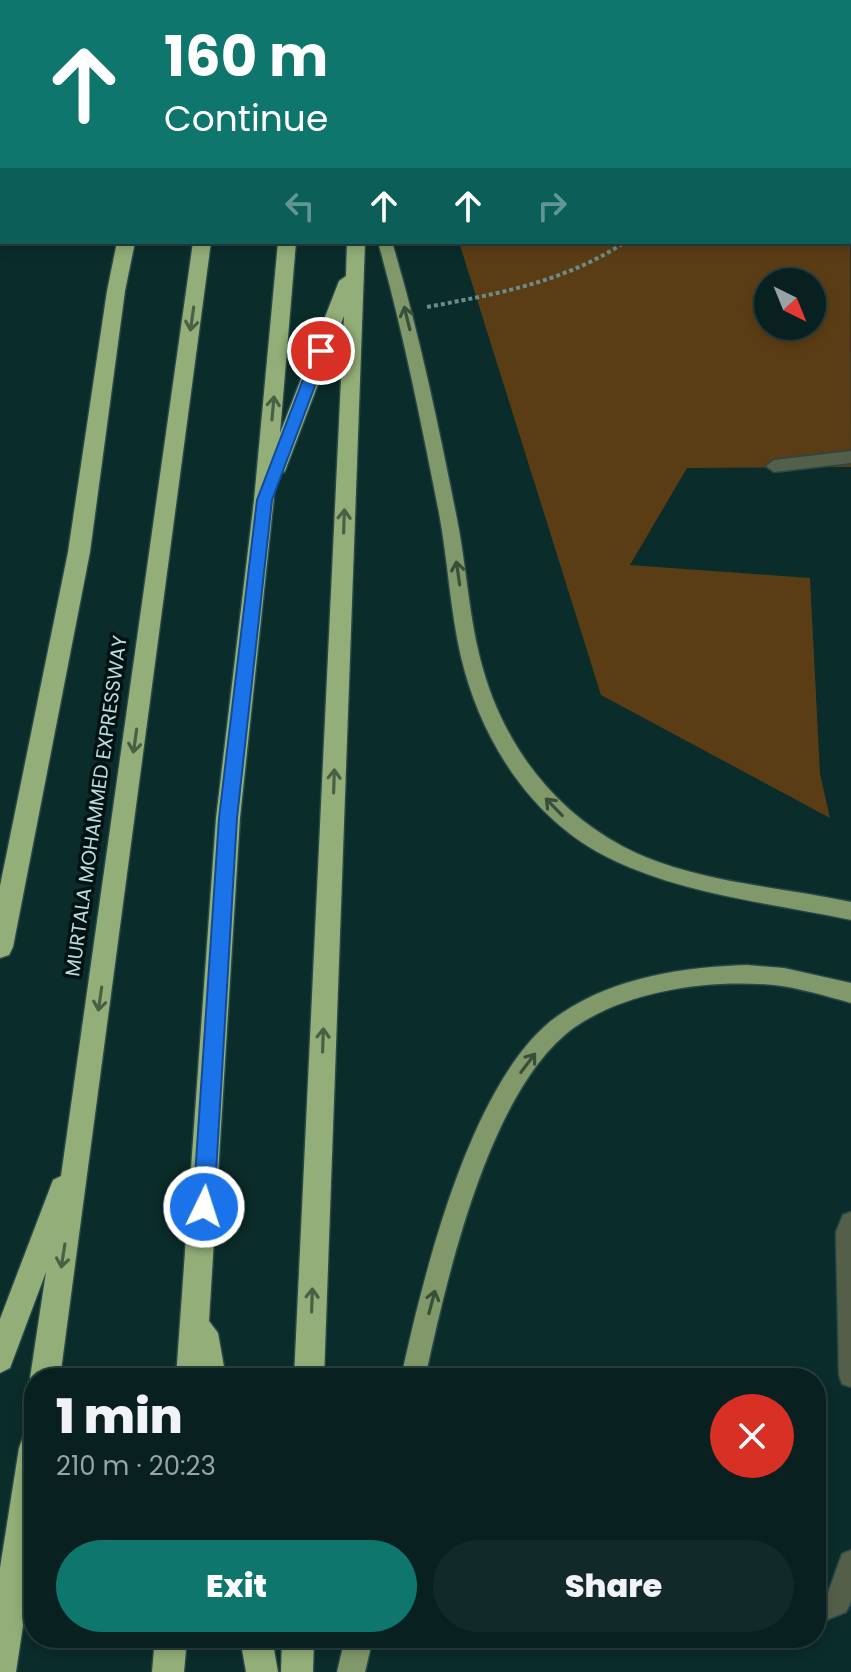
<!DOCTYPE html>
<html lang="en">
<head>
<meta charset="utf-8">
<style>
  :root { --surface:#082120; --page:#112929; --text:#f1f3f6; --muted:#98a3a5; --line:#293e3e; --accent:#0f766e }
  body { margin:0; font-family:Poppins,sans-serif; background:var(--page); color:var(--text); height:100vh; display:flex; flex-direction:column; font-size:30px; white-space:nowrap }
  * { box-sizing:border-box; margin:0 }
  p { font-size:26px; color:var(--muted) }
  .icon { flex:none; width:44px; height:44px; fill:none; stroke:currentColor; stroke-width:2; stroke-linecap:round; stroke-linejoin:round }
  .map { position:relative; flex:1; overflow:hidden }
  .side { position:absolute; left:24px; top:1368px; width:802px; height:280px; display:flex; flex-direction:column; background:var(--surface); border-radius:32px; box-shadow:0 4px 12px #0003,0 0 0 2px var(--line) }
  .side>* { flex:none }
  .banner { position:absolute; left:0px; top:0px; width:852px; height:244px; box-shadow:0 4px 12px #0003,0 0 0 2px var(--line); background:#0f766e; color:#fff; overflow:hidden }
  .needle { width:52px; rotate:137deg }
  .tools { position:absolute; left:754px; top:268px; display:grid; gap:16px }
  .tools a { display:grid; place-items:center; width:72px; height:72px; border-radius:50%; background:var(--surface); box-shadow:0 4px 12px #0003,0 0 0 2px var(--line); font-size:40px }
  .pin { position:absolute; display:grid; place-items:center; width:68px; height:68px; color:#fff; margin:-34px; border:4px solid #fff; border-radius:50%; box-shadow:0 2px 8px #0007 }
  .me { position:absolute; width:88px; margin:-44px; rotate:4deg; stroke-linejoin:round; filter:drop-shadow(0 0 6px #0008) }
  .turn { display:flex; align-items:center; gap:28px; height:168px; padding:0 32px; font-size:36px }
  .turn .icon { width:104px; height:104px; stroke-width:2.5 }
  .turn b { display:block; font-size:56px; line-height:68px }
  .lanes { display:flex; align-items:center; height:76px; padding:0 32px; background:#0003; justify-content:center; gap:40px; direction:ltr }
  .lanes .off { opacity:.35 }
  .round { display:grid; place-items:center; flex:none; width:84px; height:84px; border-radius:42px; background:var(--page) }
  .head { display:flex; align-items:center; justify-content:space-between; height:136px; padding:0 32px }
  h1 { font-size:48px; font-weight:800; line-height:60px }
  .button { display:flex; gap:16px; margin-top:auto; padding:16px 32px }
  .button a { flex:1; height:92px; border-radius:48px; background:var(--accent); color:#fff; font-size:32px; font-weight:800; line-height:92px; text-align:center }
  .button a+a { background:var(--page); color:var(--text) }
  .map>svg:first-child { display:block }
  .green { fill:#5b3d15; fill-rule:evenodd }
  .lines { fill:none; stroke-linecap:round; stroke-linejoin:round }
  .minor-casing { stroke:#274846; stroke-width:3 }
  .major-casing { stroke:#274846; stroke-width:3 }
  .highway-casing { stroke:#274846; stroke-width:3 }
  .path { stroke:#6c8c8a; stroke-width:4; stroke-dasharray:4 3; stroke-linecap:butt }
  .minor { fill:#545f4a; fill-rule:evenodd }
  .major { fill:#81986b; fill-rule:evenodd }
  .highway { fill:#93ae78; fill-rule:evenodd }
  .oneway { stroke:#3a4f3a }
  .oneway2 { stroke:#4a6045 }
  .route { fill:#1a73e8; stroke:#114b97; stroke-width:2 }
  .labels { text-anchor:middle; stroke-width:7; stroke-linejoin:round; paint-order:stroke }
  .street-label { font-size:20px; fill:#bddbd9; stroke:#001312 }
</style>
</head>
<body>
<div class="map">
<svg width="851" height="1672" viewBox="0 0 851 1672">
  <rect width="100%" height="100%" fill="#0a2c2a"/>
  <path class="green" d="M850,122L851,467L687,468L630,565L810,578L820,774L830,818L601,695L459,242H850ZM768,282H812V326H768Z"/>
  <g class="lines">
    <defs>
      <g id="minor">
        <rect x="763" y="0" width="12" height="2"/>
        <rect x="850" y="175" width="1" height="11"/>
        <polygon points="851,451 851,463 774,472 766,466 774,460"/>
        <polygon points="851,1212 851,1387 842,1384 839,1375 836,1232 843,1215"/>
        <polygon points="851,1550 851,1602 846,1612 816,1624 816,1598 828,1593 842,1554"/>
      </g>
      <g id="major">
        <path d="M378,242H392C419,332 438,423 456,514C466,561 468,611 480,658C500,738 548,806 622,846C690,882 776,886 851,902V920C771,903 685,895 611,859C532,821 481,741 461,657C450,610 448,561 439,513C421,422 403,331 378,242Z"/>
        <path d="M747,965L784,968L851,983V1003C826,996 800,988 774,985C710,979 629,990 575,1027C489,1088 447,1278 425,1378H401C423,1277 472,1071 562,1013C616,977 684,967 747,965Z"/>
        <polygon points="345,1638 373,1638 365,1672 337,1672"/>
      </g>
      <g id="highway">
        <rect x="160" y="0" width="16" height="2"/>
        <rect x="226" y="0" width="16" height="2"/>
        <rect x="299" y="0" width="16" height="2"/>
        <rect x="357" y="0" width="16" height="2"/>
        <polygon points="117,242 135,242 125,291 90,552 13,947 9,955 0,958 0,886 68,552 107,291"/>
        <polygon points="193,242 211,242 60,1378 34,1378 34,1387 30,1378 46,1272 10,1368 0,1373 0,1319 53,1180 61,1176"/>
        <polygon points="278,242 296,242 280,433 339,281 346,276 347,242 365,242 324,1378 294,1378 344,316 285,471 276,478 240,818 209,1321 218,1333 226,1378 176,1378 216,818 254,500"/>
        <polygon points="34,1433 34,1552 16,1672 0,1672 0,1568 19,1448 23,1437"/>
        <polygon points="155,1638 187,1638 184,1672 152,1672"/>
        <polygon points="240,1638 272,1638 278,1672 246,1672"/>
        <polygon points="282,1638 314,1638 313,1672 281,1672"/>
      </g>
    </defs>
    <use href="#minor" class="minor-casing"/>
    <use href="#major" class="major-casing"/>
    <use href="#highway" class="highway-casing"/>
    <path class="path" d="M427,307C497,294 565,282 625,242"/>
    <use href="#minor" class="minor"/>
    <use href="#major" class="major"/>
    <use href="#highway" class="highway"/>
  </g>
  <defs><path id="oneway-shaft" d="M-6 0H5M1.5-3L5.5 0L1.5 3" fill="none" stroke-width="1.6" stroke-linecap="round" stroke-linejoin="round" transform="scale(2)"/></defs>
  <g class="oneway">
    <use href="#oneway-shaft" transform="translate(407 318) rotate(-104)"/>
    <use href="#oneway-shaft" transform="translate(458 573) rotate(-98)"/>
    <use href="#oneway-shaft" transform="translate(554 807) rotate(-134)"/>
    <use href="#oneway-shaft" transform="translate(528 1063) rotate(-53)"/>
    <use href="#oneway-shaft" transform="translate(432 1302) rotate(-75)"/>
  </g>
  <g class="oneway2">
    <use href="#oneway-shaft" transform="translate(192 319) rotate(98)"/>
    <use href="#oneway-shaft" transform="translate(273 408) rotate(-85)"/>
    <use href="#oneway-shaft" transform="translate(344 521) rotate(-88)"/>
    <use href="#oneway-shaft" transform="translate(135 741) rotate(98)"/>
    <use href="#oneway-shaft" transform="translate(334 781) rotate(-88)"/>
    <use href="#oneway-shaft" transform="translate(100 999) rotate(98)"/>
    <use href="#oneway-shaft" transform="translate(323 1040) rotate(-88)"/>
    <use href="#oneway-shaft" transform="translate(63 1256) rotate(99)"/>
    <use href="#oneway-shaft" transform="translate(312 1300) rotate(-88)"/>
  </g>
  <polygon class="route" points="321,346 328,351 272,500 237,818 214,1207 211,1214 204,1217 196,1214 193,1207 219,818 257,500 314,351"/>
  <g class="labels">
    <g class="street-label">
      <text transform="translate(96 806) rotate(-82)" y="7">MURTALA MOHAMMED EXPRESSWAY</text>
    </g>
  </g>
</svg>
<div class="tools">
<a><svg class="needle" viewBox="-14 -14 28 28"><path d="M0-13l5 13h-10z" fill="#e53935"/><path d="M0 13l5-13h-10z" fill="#98a3a5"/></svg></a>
</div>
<div class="pin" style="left:321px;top:351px;background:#d93025"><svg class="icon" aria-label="arrive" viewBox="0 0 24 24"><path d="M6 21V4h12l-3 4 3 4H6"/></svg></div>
<svg class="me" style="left:204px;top:1207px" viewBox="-20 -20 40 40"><circle r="17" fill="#1a73e8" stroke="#fff" stroke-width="3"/><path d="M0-11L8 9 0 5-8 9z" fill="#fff"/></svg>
<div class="banner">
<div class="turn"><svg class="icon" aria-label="ahead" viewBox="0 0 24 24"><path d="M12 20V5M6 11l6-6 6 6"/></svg><div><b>160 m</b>Continue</div></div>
<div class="lanes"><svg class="icon off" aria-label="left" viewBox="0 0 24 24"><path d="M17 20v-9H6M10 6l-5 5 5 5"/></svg><svg class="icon" aria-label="ahead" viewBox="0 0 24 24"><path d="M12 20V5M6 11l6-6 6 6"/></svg><svg class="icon" aria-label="ahead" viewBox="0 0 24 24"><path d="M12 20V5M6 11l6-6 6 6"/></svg><svg class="icon off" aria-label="right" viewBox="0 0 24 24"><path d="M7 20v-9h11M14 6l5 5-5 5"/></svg></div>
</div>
<section class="side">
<div class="head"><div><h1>1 min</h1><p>210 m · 20:23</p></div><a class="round" style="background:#d93025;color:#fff"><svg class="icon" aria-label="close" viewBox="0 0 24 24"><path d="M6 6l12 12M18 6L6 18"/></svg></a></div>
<div class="button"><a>Exit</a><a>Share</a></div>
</section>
</div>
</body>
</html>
